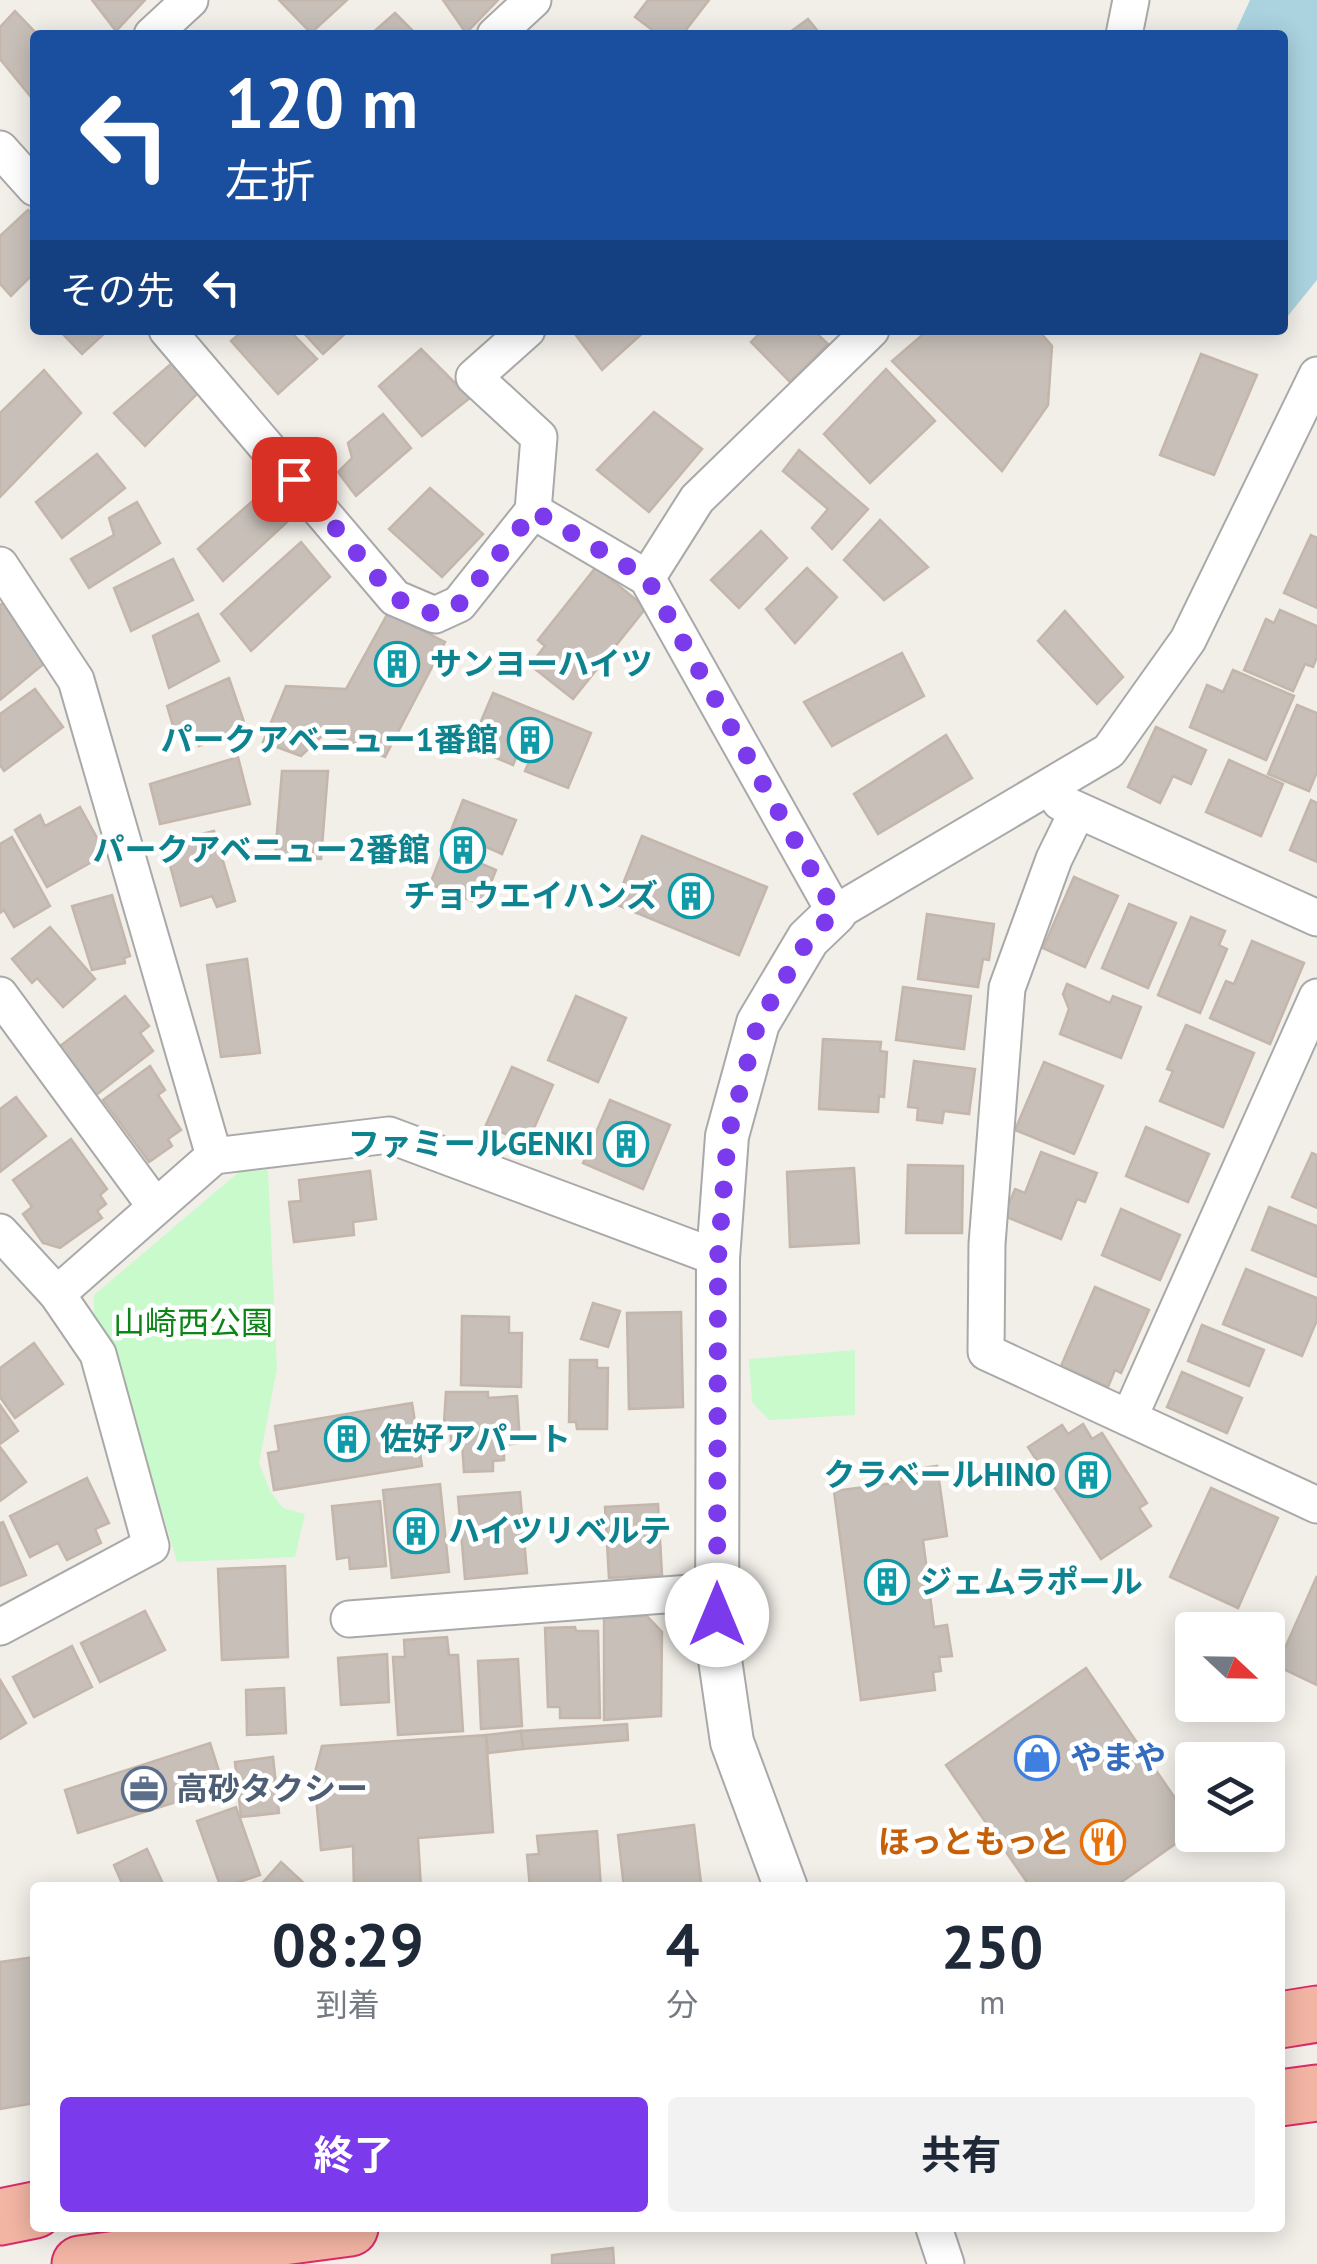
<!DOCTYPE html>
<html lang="ja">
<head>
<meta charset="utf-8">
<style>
  :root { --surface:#fff; --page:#f2f2f3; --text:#1f2937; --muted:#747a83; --accent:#7c3aed }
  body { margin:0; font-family:"PT Sans","Noto Sans JP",sans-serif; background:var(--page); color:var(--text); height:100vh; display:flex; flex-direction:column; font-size:38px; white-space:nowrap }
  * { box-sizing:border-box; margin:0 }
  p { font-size:32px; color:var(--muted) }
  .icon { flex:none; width:55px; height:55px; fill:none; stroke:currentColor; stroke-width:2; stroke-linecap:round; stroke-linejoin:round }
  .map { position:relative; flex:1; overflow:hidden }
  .side { position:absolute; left:30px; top:1882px; width:1255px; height:350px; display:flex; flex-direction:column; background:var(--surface); border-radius:10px; box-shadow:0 5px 25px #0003 }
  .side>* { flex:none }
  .hud { position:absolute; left:30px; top:30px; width:1258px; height:305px; border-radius:10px; box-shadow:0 5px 25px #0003; background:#1a4fa0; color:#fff; overflow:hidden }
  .needle { width:65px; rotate:112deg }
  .controls { position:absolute; left:1175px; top:1612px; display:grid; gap:20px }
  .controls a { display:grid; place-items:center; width:110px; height:110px; border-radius:10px; background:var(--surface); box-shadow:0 5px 25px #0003; font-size:50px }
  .pin { position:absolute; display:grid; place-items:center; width:85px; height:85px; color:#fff; margin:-42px; border-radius:20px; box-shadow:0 5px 15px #0006 }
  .me { position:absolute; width:110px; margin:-55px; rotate:0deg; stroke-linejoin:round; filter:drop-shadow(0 0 8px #0008) }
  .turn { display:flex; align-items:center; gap:35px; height:210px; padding:0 30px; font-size:45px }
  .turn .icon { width:130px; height:130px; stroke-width:2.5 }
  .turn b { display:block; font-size:70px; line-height:85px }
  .then { display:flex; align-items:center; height:95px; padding:0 30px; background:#0003; gap:20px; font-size:38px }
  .eta { display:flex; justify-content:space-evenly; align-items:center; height:170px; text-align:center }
  .eta b { font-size:60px; font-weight:700; line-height:70px }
  .button { display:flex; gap:20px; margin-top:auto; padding:20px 30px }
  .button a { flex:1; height:115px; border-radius:10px; background:var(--accent); color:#fff; font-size:40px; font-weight:700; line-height:115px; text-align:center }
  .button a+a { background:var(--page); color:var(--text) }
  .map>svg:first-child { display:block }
  .park { fill:#c8facc }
  .water { fill:#aad3df }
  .building { fill:#c7bfb8; stroke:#c4b6ab; stroke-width:2.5 }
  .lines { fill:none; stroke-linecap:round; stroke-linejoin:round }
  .minor-casing { stroke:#a9a9a9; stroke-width:39 }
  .tertiary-casing { stroke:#a9a9a9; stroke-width:46 }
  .trunk-casing { stroke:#dc2a67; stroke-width:59 }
  .minor { stroke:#fff; stroke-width:35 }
  .tertiary { stroke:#fff; stroke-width:42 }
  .trunk { stroke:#f2b4a3; stroke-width:55 }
  .route { stroke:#7c3aed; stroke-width:18; stroke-dasharray:0 32.4 }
  .labels { text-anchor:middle; stroke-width:9; stroke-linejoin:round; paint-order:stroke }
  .culture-label { font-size:32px; font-weight:bold; fill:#0d838f; stroke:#fff; text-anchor:end }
  .park-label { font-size:32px; fill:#0c8416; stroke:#fff }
  .shop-label { font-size:32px; font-weight:bold; fill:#366cbe; stroke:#fff; text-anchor:start }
  .service-label { font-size:32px; font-weight:bold; fill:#4e5e75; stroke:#fff; text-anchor:start }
  .food-label { font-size:32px; font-weight:bold; fill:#c56008; stroke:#fff; text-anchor:end }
</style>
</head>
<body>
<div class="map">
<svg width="1317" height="2264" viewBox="0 0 1317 2264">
  <rect width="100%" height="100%" fill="#f2efe9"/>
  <g class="park">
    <polygon points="268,1170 277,1368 259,1463 270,1491 283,1508 305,1514 295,1557 177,1562 113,1344 94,1315 94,1295 240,1171"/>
    <polygon points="855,1350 855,1415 769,1420 752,1402 749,1359"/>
  </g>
  <polygon class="water" points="1250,0 1317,0 1317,280 1283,322 1282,35 1234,35"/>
  <g class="building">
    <polygon points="92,0 145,0 116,31"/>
    <polygon points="279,0 347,0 311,33"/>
    <polygon points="443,0 498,0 466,33"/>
    <polygon points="648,0 709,0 682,35 659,35 635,17"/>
    <polygon points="15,11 38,35 35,35 35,102 0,59 0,27"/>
    <polygon points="395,13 417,35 370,35"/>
    <polygon points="808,19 821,35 786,35"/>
    <polygon points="28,210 35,217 35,272 11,296 0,284 0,236"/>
    <polygon points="59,330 108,330 82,354"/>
    <polygon points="244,330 289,330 317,359 278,394 231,341"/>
    <polygon points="301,330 349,330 323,354"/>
    <polygon points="572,330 646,330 602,370"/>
    <polygon points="763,330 813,330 828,344 790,382 751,342"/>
    <polygon points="928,330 1038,330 1052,346 1048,405 1002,471 892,361"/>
    <polygon points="421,349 470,398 422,436 379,386"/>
    <polygon points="1201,354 1257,375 1214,475 1160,455"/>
    <polygon points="172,363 198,393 145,446 114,413"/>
    <polygon points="886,369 935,421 870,483 824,434"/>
    <polygon points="44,370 81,413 0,497 0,413"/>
    <polygon points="654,412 702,449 649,512 597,470"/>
    <polygon points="383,414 411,448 356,496 338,472 352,458 348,443"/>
    <polygon points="799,450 868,509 832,549 812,528 828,509 783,471"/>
    <polygon points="97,454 125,488 62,538 36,502"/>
    <polygon points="273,483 298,512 223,581 198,549"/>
    <polygon points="430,488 483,534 442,577 389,529"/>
    <polygon points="137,502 160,543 89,588 71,559 114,535 109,518"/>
    <polygon points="880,520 928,567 884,600 844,560"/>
    <polygon points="761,531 787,558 739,608 711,580"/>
    <polygon points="1311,535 1317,538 1317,608 1284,593"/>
    <polygon points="301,542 330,577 251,651 221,614"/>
    <polygon points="173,559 193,600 131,631 114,588"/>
    <polygon points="596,567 646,608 573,699 530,665 545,646 538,640"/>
    <polygon points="807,568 837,597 795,643 766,609"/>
    <polygon points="5,602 46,662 0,700 0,605"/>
    <polygon points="1280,610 1317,626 1317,657 1313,667 1305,664 1293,691 1244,670 1266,619 1274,623"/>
    <polygon points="1065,611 1123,677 1097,704 1038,641"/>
    <polygon points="388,613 445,642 385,757 325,733 301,756 263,742 286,686 346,689"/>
    <polygon points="198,614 219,661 169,688 153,636"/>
    <polygon points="902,653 924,696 832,746 804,702"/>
    <polygon points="1233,670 1294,696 1266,760 1190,727 1207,685 1223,692"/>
    <polygon points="229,678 246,728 199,746 190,729 176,736 167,706"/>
    <polygon points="35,689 63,727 4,771 0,765 0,714"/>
    <polygon points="493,693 591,733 568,788 525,771 533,753 520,748 513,765 470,747"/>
    <polygon points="1297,705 1317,713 1317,772 1309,791 1268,774"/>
    <polygon points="1156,727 1206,750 1191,784 1173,776 1160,803 1128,787"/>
    <polygon points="946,735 972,778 878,834 854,794"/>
    <polygon points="238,757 250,804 160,824 150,784"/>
    <polygon points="1229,760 1283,784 1261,836 1206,812"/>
    <polygon points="282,771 328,771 321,859 275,857"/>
    <polygon points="463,800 516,820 502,854 484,846 477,862 496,870 482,905 430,884"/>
    <polygon points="1311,800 1317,803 1317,862 1290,850"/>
    <polygon points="80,807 106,854 47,887 15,830 40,815 45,826"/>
    <polygon points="214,831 235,901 217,907 212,896 181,906 164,843"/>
    <polygon points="642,836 767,887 739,955 615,904"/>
    <polygon points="12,837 50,906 14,927 4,910 0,913 0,844"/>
    <polygon points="1074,877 1118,896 1085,967 1043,948"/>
    <polygon points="112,895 130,956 124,958 125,963 92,970 72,906"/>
    <polygon points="1129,904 1176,923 1148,988 1102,968"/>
    <polygon points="927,914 994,924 989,960 983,959 978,987 918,979"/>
    <polygon points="1191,917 1225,931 1219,945 1227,949 1200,1013 1158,995"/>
    <polygon points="50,927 95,979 63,1007 37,978 32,983 12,959"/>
    <polygon points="1252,941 1304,963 1270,1044 1210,1018 1226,981 1234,984"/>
    <polygon points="247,959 260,1053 221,1057 207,965"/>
    <polygon points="1067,984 1110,1003 1113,996 1141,1007 1121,1058 1060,1034 1069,1009 1063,994"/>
    <polygon points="903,987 971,996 964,1049 896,1040"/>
    <polygon points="125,996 149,1026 140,1033 153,1051 96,1095 59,1047"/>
    <polygon points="576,996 626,1018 598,1082 548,1060"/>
    <polygon points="1186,1025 1254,1053 1223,1127 1160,1101 1173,1071 1167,1069"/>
    <polygon points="823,1039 881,1042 880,1051 887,1052 884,1097 879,1096 878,1112 819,1109"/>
    <polygon points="914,1061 975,1069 969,1114 944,1111 942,1123 917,1120 918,1108 908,1107"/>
    <polygon points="1044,1062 1103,1086 1074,1154 1015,1130"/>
    <polygon points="150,1066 165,1090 158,1095 181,1130 168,1139 172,1146 149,1162 103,1100"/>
    <polygon points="512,1067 553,1085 527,1144 486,1125"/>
    <polygon points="16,1097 46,1136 0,1172 0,1109"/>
    <polygon points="610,1100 670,1125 643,1189 583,1163"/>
    <polygon points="1146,1127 1209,1154 1188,1202 1126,1176"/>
    <polygon points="71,1139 107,1189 100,1195 106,1204 97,1211 102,1218 60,1248 43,1243 23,1214 32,1207 13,1180"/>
    <polygon points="1041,1152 1097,1173 1085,1202 1077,1199 1061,1239 1004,1216 1015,1189 1025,1193"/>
    <polygon points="1312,1153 1317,1155 1317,1208 1292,1197"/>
    <polygon points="908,1165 963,1166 962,1233 906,1233"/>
    <polygon points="854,1168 859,1243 790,1247 787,1172"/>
    <polygon points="370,1171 376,1219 353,1222 354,1235 294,1242 289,1202 301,1201 299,1180"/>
    <polygon points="1269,1207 1317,1226 1317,1277 1252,1250"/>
    <polygon points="1121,1209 1180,1235 1160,1280 1102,1255"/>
    <polygon points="1246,1269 1317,1298 1317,1320 1302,1356 1223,1324"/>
    <polygon points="1095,1287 1149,1310 1121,1373 1115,1370 1108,1387 1061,1366"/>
    <polygon points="593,1303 620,1311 608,1347 581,1339"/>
    <polygon points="681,1312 683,1407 629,1409 627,1313"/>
    <polygon points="462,1316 509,1317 509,1333 522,1333 521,1387 461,1385"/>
    <polygon points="1202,1325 1264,1350 1249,1386 1188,1361"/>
    <polygon points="34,1343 63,1384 15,1418 0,1397 0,1368"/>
    <polygon points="570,1360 597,1360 597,1368 608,1368 607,1429 577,1429 576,1422 569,1422"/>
    <polygon points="1182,1372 1242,1398 1227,1433 1167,1407"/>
    <polygon points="446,1392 488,1392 488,1398 517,1396 520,1443 504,1445 504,1460 493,1461 493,1471 464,1472 462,1442 451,1442 450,1422 444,1423"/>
    <polygon points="412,1403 422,1466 274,1490 268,1453 279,1451 275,1426"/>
    <polygon points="0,1405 18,1431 0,1444"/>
    <polygon points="1083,1424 1092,1439 1102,1433 1147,1503 1139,1508 1151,1526 1101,1559 1028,1447 1062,1425 1068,1434"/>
    <polygon points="0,1447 26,1482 0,1501"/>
    <polygon points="937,1466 947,1536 923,1540 934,1627 947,1625 952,1656 939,1657 941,1671 933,1672 935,1690 861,1700 834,1491 902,1482 900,1471"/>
    <polygon points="87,1478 109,1523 95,1529 101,1543 67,1560 58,1543 30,1557 10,1516"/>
    <polygon points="440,1484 449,1572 392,1578 383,1490"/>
    <polygon points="1211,1488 1278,1518 1238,1608 1170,1577"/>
    <polygon points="520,1492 527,1573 465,1579 458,1497"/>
    <polygon points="380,1501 386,1566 350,1569 349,1557 337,1559 332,1506"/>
    <polygon points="658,1504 662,1575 609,1578 605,1507"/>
    <polygon points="3,1522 26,1575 0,1586 0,1523"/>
    <polygon points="285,1566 288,1657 222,1660 218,1569"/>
    <polygon points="1317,1576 1317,1685 1277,1666"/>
    <polygon points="145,1611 165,1650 100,1682 81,1643"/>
    <polygon points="647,1616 662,1632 661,1716 604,1720 604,1618"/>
    <polygon points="575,1627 576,1631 598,1631 600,1718 560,1718 560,1707 548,1707 545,1628"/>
    <polygon points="447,1637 449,1655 458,1655 463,1731 398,1735 393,1657 405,1657 404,1640"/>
    <polygon points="72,1646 92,1687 34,1717 13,1677"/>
    <polygon points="387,1654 389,1702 341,1705 338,1658"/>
    <polygon points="518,1659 522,1726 481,1729 478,1661"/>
    <polygon points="1086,1668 1192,1823 1192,1832 1113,1888 1031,1888 946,1765"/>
    <polygon points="0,1680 26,1723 0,1739"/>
    <polygon points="284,1688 286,1733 247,1735 246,1690"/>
    <polygon points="627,1724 628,1740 523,1749 521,1731"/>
    <polygon points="521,1731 523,1749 488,1753 486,1735"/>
    <polygon points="486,1735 493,1832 418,1838 421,1888 354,1888 353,1846 321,1850 314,1776 322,1746"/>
    <polygon points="210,1743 224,1787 78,1833 65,1790"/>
    <polygon points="273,1757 279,1813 241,1817 235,1762"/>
    <polygon points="236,1807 260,1875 221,1888 197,1821"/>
    <polygon points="694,1825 701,1883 691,1884 691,1888 624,1888 618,1835"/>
    <polygon points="597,1831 601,1888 530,1888 527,1855 539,1854 537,1836"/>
    <polygon points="147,1849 165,1888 124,1888 114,1865"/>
    <polygon points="281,1862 309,1888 258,1888"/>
    <polygon points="35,1957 35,2103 0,2109 0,1962"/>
    <polygon points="613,2248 614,2264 552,2264 552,2255"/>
  </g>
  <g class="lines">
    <defs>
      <g id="minor">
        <polyline points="152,35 190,0"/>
        <polyline points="495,35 533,0"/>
        <polyline points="1124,35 1131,0"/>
        <polyline points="0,149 35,188"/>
        <polyline points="167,330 395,598 435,615 459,604 533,511 647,578 835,913 1109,751 1188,640 1317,375"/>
        <polyline points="527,330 474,377 539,437 533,511"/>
        <polyline points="0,565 76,680 214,1156"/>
        <polyline points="647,578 697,499 871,330"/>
        <polyline points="1060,802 1317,918"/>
        <polyline points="1077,812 1054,859 1007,988 987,1244 986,1352 1317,1505"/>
        <polyline points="0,995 155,1206"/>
        <polyline points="0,1232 57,1294 98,1354 151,1546 0,1627"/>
        <polyline points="57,1294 214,1156 389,1135 718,1258"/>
        <polyline points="1129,1418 1317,997"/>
        <polyline points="349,1619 717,1591"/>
        <polyline points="934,2228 946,2264"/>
      </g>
      <polyline id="tertiary" points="786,1888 732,1742 717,1639 718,1258 727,1136 758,1023 808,939 835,913"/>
      <g id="trunk">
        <polyline points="1280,2020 1317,2014"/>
        <polyline points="1280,2098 1317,2093"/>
        <polyline points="0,2217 35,2210"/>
        <polyline points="80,2264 350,2228"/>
      </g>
    </defs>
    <use href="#minor" class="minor-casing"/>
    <use href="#tertiary" class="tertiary-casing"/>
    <use href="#trunk" class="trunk-casing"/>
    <use href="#minor" class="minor"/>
    <use href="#tertiary" class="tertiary"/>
    <use href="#trunk" class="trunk"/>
  </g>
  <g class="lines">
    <polyline class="route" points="294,479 395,598 436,615 459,604 534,511 647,578 835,912 808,940 758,1023 728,1136 718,1258 717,1615"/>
  </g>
  <defs>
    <symbol id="building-ring" viewBox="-11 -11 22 22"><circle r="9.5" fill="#fff" stroke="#0f9aa8" stroke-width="1.5"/><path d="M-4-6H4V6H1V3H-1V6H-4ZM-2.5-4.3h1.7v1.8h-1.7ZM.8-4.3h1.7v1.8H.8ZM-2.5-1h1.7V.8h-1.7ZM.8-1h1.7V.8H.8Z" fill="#0f9aa8"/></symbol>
    <symbol id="shop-ring" viewBox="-11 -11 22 22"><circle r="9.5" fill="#fff" stroke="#3f7fe0" stroke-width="1.5"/><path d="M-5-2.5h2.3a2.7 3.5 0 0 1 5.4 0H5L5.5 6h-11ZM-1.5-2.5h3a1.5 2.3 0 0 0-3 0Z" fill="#3f7fe0"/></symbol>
    <symbol id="office-ring" viewBox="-11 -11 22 22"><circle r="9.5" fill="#fff" stroke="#5c6f8a" stroke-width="1.5"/><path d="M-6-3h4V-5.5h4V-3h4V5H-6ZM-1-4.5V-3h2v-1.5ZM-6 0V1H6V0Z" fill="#5c6f8a"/></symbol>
    <symbol id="restaurant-ring" viewBox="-11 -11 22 22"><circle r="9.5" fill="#fff" stroke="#e8710a" stroke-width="1.5"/><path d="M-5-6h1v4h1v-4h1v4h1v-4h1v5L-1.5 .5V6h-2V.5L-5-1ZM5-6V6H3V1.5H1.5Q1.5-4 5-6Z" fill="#e8710a"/></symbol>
  </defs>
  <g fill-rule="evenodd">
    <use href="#building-ring" x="372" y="639" width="50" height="50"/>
    <use href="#building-ring" x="505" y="715" width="50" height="50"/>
    <use href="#building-ring" x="438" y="825" width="50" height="50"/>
    <use href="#building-ring" x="666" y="871" width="50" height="50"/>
    <use href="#building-ring" x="601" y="1119" width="50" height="50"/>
    <use href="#building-ring" x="322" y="1414" width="50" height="50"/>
    <use href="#building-ring" x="1063" y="1450" width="50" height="50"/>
    <use href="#building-ring" x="391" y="1506" width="50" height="50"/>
    <use href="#building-ring" x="862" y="1557" width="50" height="50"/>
    <use href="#shop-ring" x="1012" y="1733" width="50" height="50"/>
    <use href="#office-ring" x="119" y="1764" width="50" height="50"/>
    <use href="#restaurant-ring" x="1078" y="1817" width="50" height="50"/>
  </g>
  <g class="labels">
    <g class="culture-label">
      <text x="430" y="675" text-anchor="start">サンヨーハイツ</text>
      <text x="498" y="751">パークアベニュー1番館</text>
      <text x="430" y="861">パークアベニュー2番館</text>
      <text x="658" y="907">チョウエイハンズ</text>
      <text x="594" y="1155">ファミールGENKI</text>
      <text x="380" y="1450" text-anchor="start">佐好アパート</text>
      <text x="1056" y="1486">クラベールHINO</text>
      <text x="448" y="1542" text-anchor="start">ハイツリベルテ</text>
      <text x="920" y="1593" text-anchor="start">ジェムラポール</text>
    </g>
    <g class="park-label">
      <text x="193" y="1334">山崎西公園</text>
    </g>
    <g class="shop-label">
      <text x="1070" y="1769">やまや</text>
    </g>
    <g class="service-label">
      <text x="176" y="1800">高砂タクシー</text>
    </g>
    <g class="food-label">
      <text x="1070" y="1853">ほっともっと</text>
    </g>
  </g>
</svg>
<div class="controls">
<a><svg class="needle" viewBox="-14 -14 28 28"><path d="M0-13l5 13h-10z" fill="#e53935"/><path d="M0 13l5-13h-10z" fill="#747a83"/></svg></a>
<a><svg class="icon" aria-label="layers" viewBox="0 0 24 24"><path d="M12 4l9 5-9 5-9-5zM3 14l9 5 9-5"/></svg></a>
</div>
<div class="pin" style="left:294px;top:479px;background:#d93025"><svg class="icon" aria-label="arrive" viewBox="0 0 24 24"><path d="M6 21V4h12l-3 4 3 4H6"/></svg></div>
<svg class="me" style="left:717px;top:1615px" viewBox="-20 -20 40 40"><circle r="19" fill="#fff"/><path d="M0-13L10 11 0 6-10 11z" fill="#7c3aed"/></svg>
<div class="hud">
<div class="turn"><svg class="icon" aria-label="left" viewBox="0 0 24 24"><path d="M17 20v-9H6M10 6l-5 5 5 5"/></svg><div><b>120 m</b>左折</div></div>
<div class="then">その先<svg class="icon" aria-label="left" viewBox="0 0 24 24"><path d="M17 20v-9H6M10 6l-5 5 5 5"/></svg></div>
</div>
<section class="side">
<div class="eta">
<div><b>08:29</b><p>到着</p></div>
<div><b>4</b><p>分</p></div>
<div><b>250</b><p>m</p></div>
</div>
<div class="button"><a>終了</a><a>共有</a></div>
</section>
</div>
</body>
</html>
